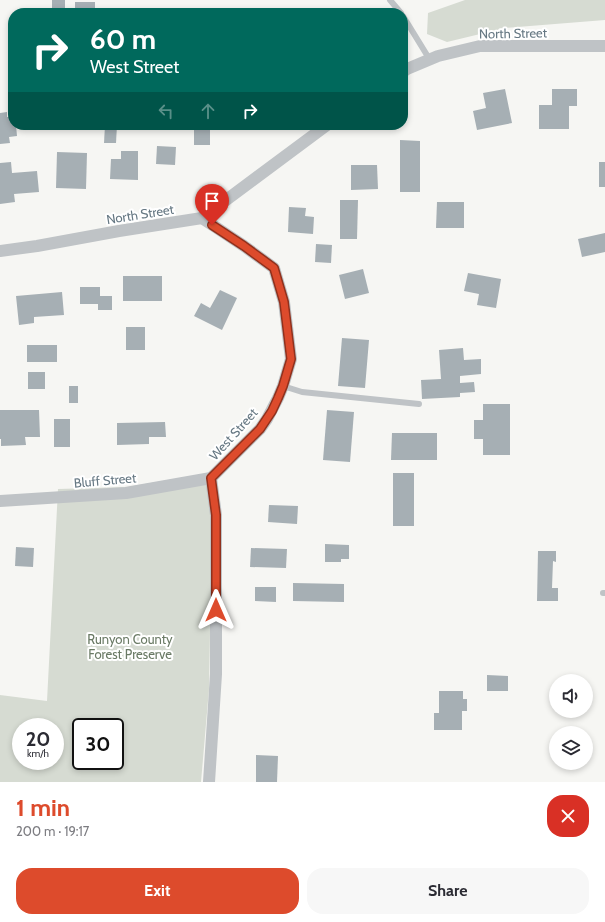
<!DOCTYPE html>
<html lang="en">
<head>
<meta charset="utf-8">
<style>
  :root { --surface:#fff; --page:#f7f7f7; --text:#2b2b33; --muted:#7c7c81; --accent:#dd4b2c }
  body { margin:0; font-family:Cabin,sans-serif; background:var(--page); color:var(--text); height:100vh; display:flex; flex-direction:column; font-size:15px; white-space:nowrap }
  * { box-sizing:border-box; margin:0 }
  p { font-size:13px; color:var(--muted) }
  .icon { flex:none; width:22px; height:22px; fill:none; stroke:currentColor; stroke-width:2; stroke-linecap:round; stroke-linejoin:round }
  .map { position:relative; height:782px; overflow:hidden }
  .details { display:flex; flex-direction:column; background:var(--surface); flex:1 }
  .details>* { flex:none }
  .banner { position:absolute; left:8px; top:8px; width:400px; height:122px; border-radius:16px; box-shadow:0 2px 6px #0003; background:#00695c; color:#fff; overflow:hidden }
  .tools { position:absolute; left:549px; top:674px; display:grid; gap:8px }
  .tools a { display:grid; place-items:center; width:44px; height:44px; border-radius:50%; background:var(--surface); box-shadow:0 2px 6px #0003; font-size:20px }
  .speed { position:absolute; left:12px; top:718px; display:flex; gap:8px; font-size:20px; font-weight:700; text-align:center }
  .speed>* { display:grid; place-content:center; width:52px; height:52px; border-radius:50%; background:var(--surface); box-shadow:0 2px 6px #0003; line-height:1 }
  .speed small { font-size:10px; font-weight:400 }
  .speed .limit { border:2px solid #111; border-radius:6px; background:#fff; color:#111 }
  .pin { position:absolute; display:grid; place-items:center; width:34px; height:34px; color:#fff; margin:-41px -17px; border-radius:50% 50% 50% 0; rotate:-45deg; box-shadow:0 0 4px #0007 }
  .pin .icon { rotate:45deg }
  .me { position:absolute; width:44px; margin:-22px; rotate:0deg; stroke-linejoin:round; filter:drop-shadow(0 0 3px #0008) }
  .turn { display:flex; align-items:center; gap:14px; height:84px; padding:0 16px; font-size:18px }
  .turn .icon { width:52px; height:52px; stroke-width:2.5 }
  .turn b { display:block; font-size:28px; line-height:34px }
  .lanes { display:flex; align-items:center; height:38px; padding:0 16px; background:#0003; justify-content:center; gap:20px; direction:ltr }
  .lanes .off { opacity:.35 }
  .round { display:grid; place-items:center; flex:none; width:42px; height:42px; border-radius:16px; background:var(--page) }
  .head { display:flex; align-items:center; justify-content:space-between; height:68px; padding:0 16px }
  h1 { font-size:24px; font-weight:700; line-height:30px; color:var(--accent) }
  .action { display:flex; gap:8px; margin-top:auto; padding:8px 16px }
  .action a { flex:1; height:46px; border-radius:16px; background:var(--accent); color:#fff; font-size:16px; font-weight:700; line-height:46px; text-align:center }
  .action a+a { background:var(--page); color:var(--text) }
  .map>svg:first-child { display:block }
  .green { fill:#d6dbd2; fill-rule:evenodd }
  .building { fill:#a6afb4 }
  .lines { fill:none; stroke-linecap:round; stroke-linejoin:round }
  .service { stroke:#bfc3c6; stroke-width:6 }
  .minor { stroke:#bfc3c6; stroke-width:12 }
  .route-casing { stroke:#90311d; stroke-width:10 }
  .route { stroke:#dd4b2c; stroke-width:7 }
  .labels { text-anchor:middle; stroke-width:4; stroke-linejoin:round; paint-order:stroke }
  .street-label { font-size:13px; fill:#667883; stroke:#fff }
  .park-label { font-size:13px; fill:#6a7a65; stroke:#fff }
</style>
</head>
<body>
<div class="map">
<svg width="605" height="782" viewBox="0 0 605 782">
  <rect width="100%" height="100%" fill="#f6f6f3"/>
  <g class="green">
    <polygon points="465,0 605,0 605,20 505,28 447,42 427,34 428,13"/>
    <path d="M210,473L212,521L209,689L201,782H0V695L47,701L58,489L127,487ZM21,727H55V761H21ZM81,727H115V761H81Z"/>
  </g>
  <g class="building">
    <rect x="52" y="0" width="13" height="13"/>
    <rect x="75" y="2" width="20" height="11"/>
    <polygon points="505,89 512,123 477,130 473,111 486,108 483,93"/>
    <polygon points="552,89 577,89 577,106 569,106 569,129 539,129 539,105 552,105"/>
    <polygon points="7,112 7,117 13,117 13,125 16,125 17,136 9,137 10,143 0,144 0,113"/>
    <polygon points="105,125 117,125 116,143 104,143"/>
    <rect x="194" y="125" width="16" height="20"/>
    <polygon points="400,140 420,141 420,192 400,192"/>
    <polygon points="157,146 176,147 175,165 156,164"/>
    <polygon points="121,151 138,151 138,180 110,179 111,159 121,159"/>
    <polygon points="57,152 87,153 86,189 56,188"/>
    <polygon points="11,162 12,173 37,171 39,192 14,194 15,202 0,204 0,163"/>
    <rect x="599" y="162" width="6" height="25"/>
    <polygon points="351,165 377,165 378,189 351,190"/>
    <polygon points="340,200 358,200 357,239 340,239"/>
    <polygon points="437,202 464,202 464,228 436,228"/>
    <polygon points="289,207 306,208 305,216 314,217 313,234 288,232"/>
    <polygon points="605,233 605,252 582,257 578,239"/>
    <polygon points="316,244 332,245 331,263 315,262"/>
    <polygon points="363,269 369,293 345,299 339,275"/>
    <polygon points="468,273 501,279 496,308 477,305 479,294 464,291"/>
    <rect x="123" y="276" width="39" height="25"/>
    <polygon points="80,287 100,287 100,296 112,296 112,310 98,310 98,304 80,304"/>
    <polygon points="220,290 237,298 222,330 194,316 201,303 210,308"/>
    <polygon points="62,292 64,315 34,317 34,323 19,325 16,296"/>
    <rect x="126" y="327" width="19" height="23"/>
    <polygon points="342,338 369,340 365,388 338,386"/>
    <rect x="27" y="345" width="30" height="17"/>
    <polygon points="463,348 464,360 481,359 481,374 460,376 460,383 474,382 475,392 460,393 460,397 422,399 421,380 441,379 439,350"/>
    <rect x="28" y="372" width="17" height="17"/>
    <rect x="69" y="386" width="9" height="17"/>
    <polygon points="483,404 510,404 510,455 483,455 483,439 474,439 474,420 483,420"/>
    <polygon points="0,410 39,410 40,437 25,437 26,445 1,446 1,439 0,439"/>
    <polygon points="327,410 354,412 350,462 323,460"/>
    <rect x="54" y="419" width="16" height="28"/>
    <polygon points="165,422 166,437 149,437 149,444 117,445 117,423"/>
    <polygon points="392,433 437,433 437,460 391,460"/>
    <rect x="393" y="473" width="21" height="53"/>
    <polygon points="269,505 298,506 297,524 268,522"/>
    <polygon points="325,544 349,545 349,559 341,559 341,562 325,562"/>
    <polygon points="16,547 34,548 33,567 15,566"/>
    <polygon points="251,548 287,549 286,568 250,567"/>
    <polygon points="538,551 556,551 556,562 553,561 552,588 558,588 558,601 537,601"/>
    <polygon points="293,583 344,584 344,602 293,601"/>
    <polygon points="255,587 276,587 276,602 255,601"/>
    <polygon points="487,675 508,676 508,691 487,691"/>
    <polygon points="439,691 463,691 463,699 467,699 467,711 462,711 462,730 434,730 434,713 439,713"/>
    <polygon points="256,755 278,756 277,782 256,782"/>
  </g>
  <g class="lines">
    <g class="service">
      <polyline points="390,0 401,13"/>
      <polyline points="403,16 430,60"/>
      <polyline points="283,386 302,392 419,404"/>
      <polyline points="603,593 605,593"/>
    </g>
    <g class="minor">
      <polyline points="403,72 407,69 438,56 480,46 605,46"/>
      <polyline points="202,218 244,246 274,268 284,302 291,359 283,386 278,398 267,419 260,429 211,478 216,515 216,674 209,782"/>
      <polyline points="0,251 37,246 119,231 202,218 327,125"/>
      <polyline points="0,501 126,493 211,478"/>
    </g>
  </g>
  <g class="lines">
    <defs>
      <polyline id="route" points="212,225 244,246 274,268 284,302 291,359 283,386 278,398 272,411 260,429 211,478 216,515 216,610"/>
    </defs>
    <use href="#route" class="route-casing"/>
    <use href="#route" class="route"/>
  </g>
  <g class="labels">
    <g class="street-label">
      <text transform="translate(513 33) rotate(-1)" y="5">North Street</text>
      <text transform="translate(140 214) rotate(-9)" y="5">North Street</text>
      <text transform="translate(233 434) rotate(-48)" y="5">West Street</text>
      <text transform="translate(105 480) rotate(-5)" y="5">Bluff Street</text>
    </g>
    <g class="park-label">
      <text x="130" y="644">Runyon County<tspan x="130" dy="15">Forest Preserve</tspan></text>
    </g>
  </g>
</svg>
<div class="tools">
<a><svg class="icon" aria-label="sound" viewBox="0 0 24 24"><path d="M4 9h4l5-4v14l-5-4H4zM17 9q2 3 0 6"/></svg></a>
<a><svg class="icon" aria-label="layers" viewBox="0 0 24 24"><path d="M12 4l9 5-9 5-9-5zM3 14l9 5 9-5"/></svg></a>
</div>
<div class="speed"><div>20<small>km/h</small></div><div class="limit">30</div></div>
<div class="pin" style="left:212px;top:225px;background:#d93025"><svg class="icon" aria-label="arrive" viewBox="0 0 24 24"><path d="M6 21V4h12l-3 4 3 4H6"/></svg></div>
<svg class="me" style="left:216px;top:610px" viewBox="-20 -20 40 40"><path d="M0-17L14 15 0 8-14 15z" fill="#dd4b2c" stroke="#fff" stroke-width="4"/></svg>
<div class="banner">
<div class="turn"><svg class="icon" aria-label="right" viewBox="0 0 24 24"><path d="M7 20v-9h11M14 6l5 5-5 5"/></svg><div><b>60 m</b>West Street</div></div>
<div class="lanes"><svg class="icon off" aria-label="left" viewBox="0 0 24 24"><path d="M17 20v-9H6M10 6l-5 5 5 5"/></svg><svg class="icon off" aria-label="ahead" viewBox="0 0 24 24"><path d="M12 20V5M6 11l6-6 6 6"/></svg><svg class="icon" aria-label="right" viewBox="0 0 24 24"><path d="M7 20v-9h11M14 6l5 5-5 5"/></svg></div>
</div>
</div>
<section class="details">
<div class="head"><div><h1>1 min</h1><p>200 m · 19:17</p></div><a class="round" style="background:#d93025;color:#fff"><svg class="icon" aria-label="close" viewBox="0 0 24 24"><path d="M6 6l12 12M18 6L6 18"/></svg></a></div>
<div class="action"><a>Exit</a><a>Share</a></div>
</section>
</body>
</html>
